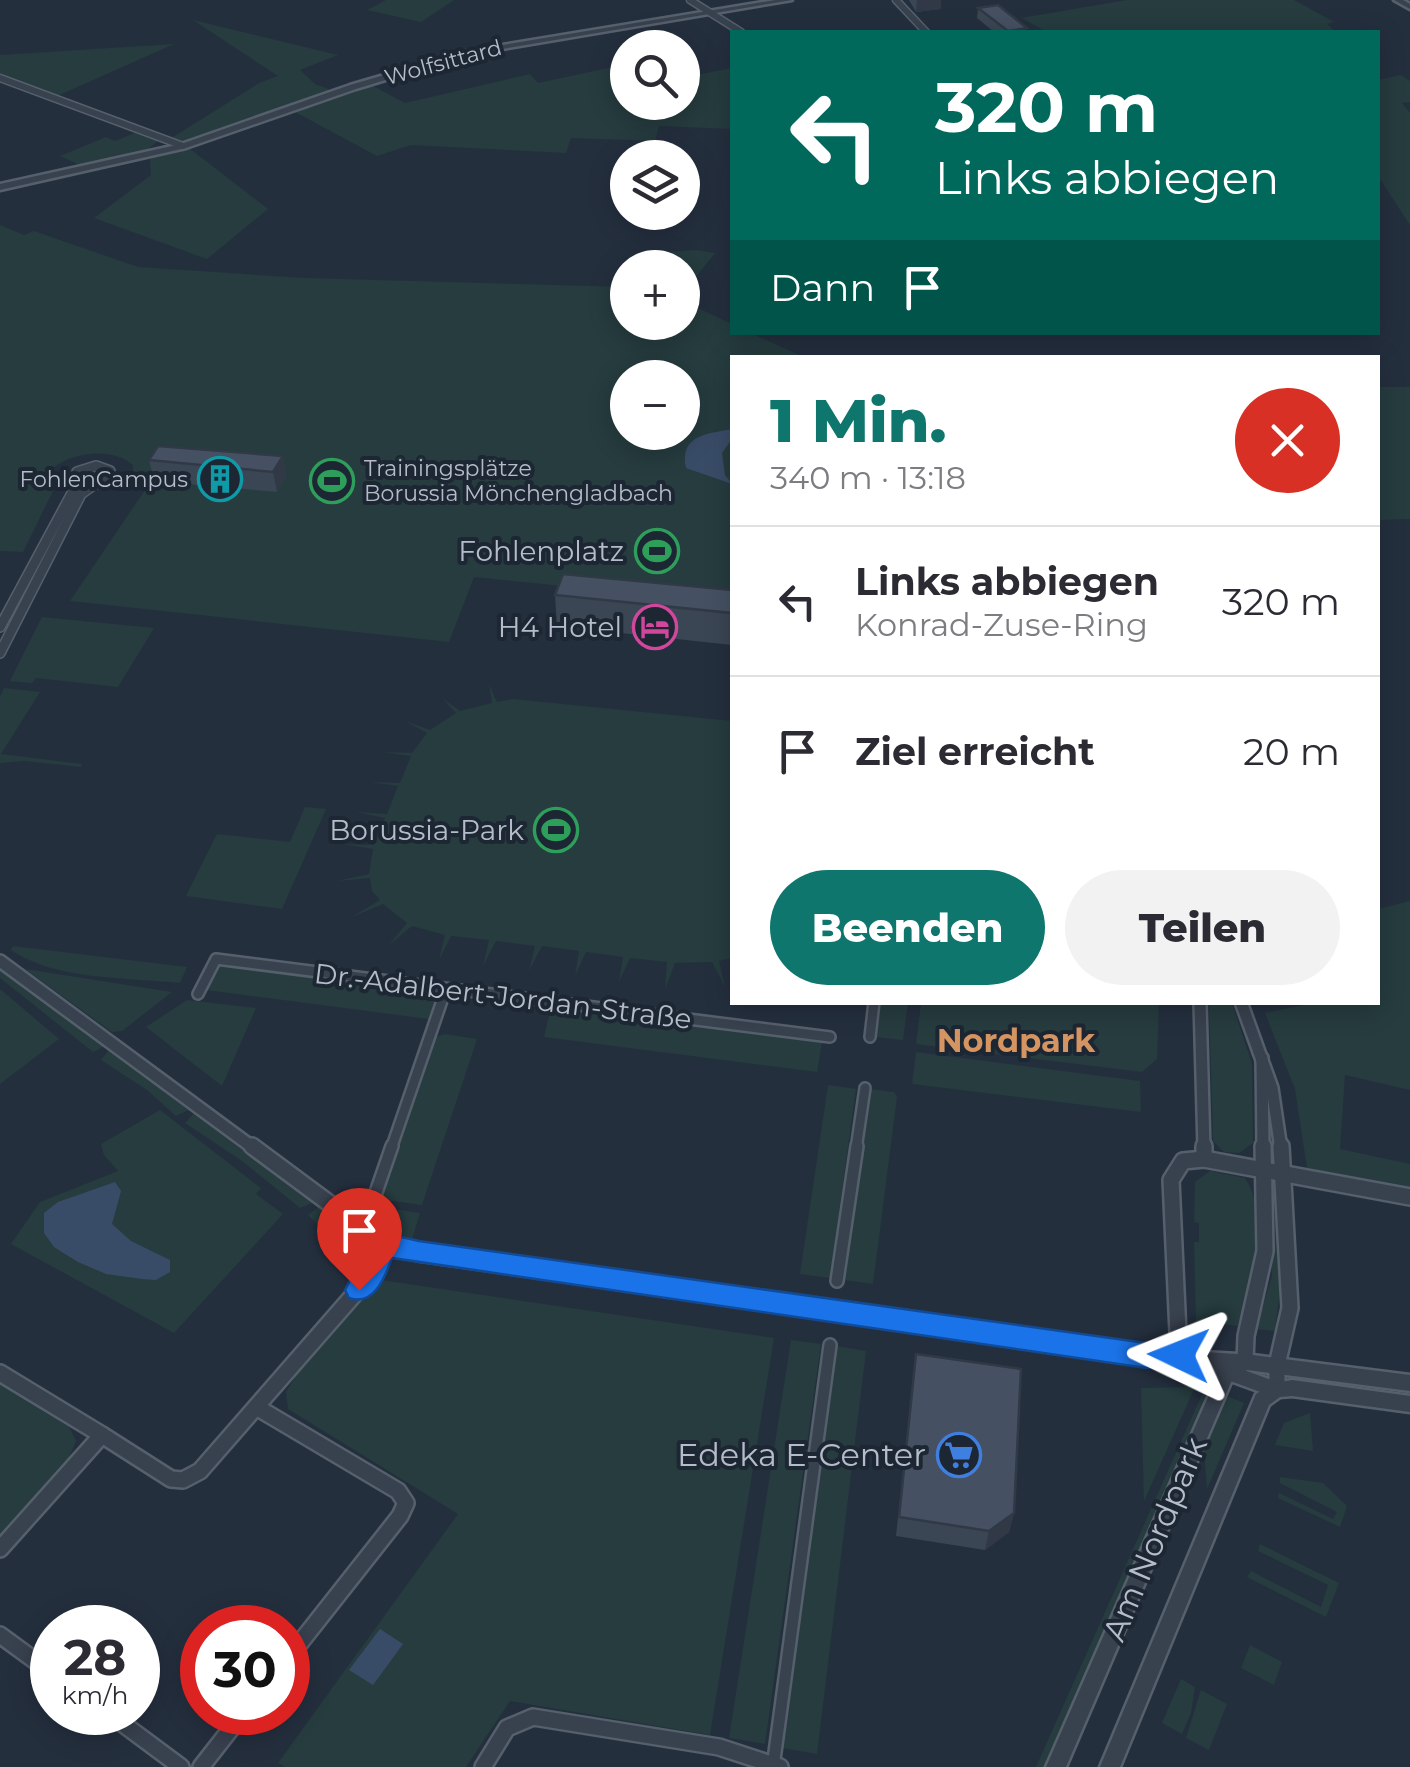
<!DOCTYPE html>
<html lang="de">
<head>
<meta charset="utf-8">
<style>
  :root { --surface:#fff; --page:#f2f2f3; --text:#2b2b33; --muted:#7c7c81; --line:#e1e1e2; --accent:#0f766e }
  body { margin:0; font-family:Montserrat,sans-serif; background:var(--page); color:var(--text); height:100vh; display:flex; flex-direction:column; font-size:38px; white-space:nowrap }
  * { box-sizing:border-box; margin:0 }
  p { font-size:32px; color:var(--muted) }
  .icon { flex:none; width:55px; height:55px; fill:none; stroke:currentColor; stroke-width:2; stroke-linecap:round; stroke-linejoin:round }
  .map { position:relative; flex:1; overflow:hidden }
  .panel { position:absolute; left:730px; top:355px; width:650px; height:650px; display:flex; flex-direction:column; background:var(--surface); border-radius:0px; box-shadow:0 5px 25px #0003 }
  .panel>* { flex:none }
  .banner { position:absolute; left:730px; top:30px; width:650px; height:305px; border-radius:0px; box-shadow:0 5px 25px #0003; background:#00695c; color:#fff; overflow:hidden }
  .tools { position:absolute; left:610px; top:30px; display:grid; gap:20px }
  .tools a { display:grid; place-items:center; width:90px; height:90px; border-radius:50%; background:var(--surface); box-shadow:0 5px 25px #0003; font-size:50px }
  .speed { position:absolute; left:30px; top:1605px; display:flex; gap:20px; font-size:50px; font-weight:700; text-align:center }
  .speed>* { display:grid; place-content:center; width:130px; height:130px; border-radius:50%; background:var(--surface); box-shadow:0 5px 25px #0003; line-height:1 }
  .speed small { font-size:25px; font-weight:400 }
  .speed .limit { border:15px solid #d22; background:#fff; color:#111 }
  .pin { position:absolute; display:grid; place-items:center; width:85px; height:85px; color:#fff; margin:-102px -42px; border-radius:50% 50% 50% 0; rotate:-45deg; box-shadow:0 0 10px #0007 }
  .pin .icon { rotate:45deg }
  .me { position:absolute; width:110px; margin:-55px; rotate:272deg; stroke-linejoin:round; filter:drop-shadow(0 0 8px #0008) }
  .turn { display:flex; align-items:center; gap:35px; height:210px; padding:0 40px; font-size:45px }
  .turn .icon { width:130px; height:130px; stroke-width:2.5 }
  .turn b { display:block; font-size:70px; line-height:85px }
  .then { display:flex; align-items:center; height:95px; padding:0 40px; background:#0003; gap:20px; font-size:38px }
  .round { display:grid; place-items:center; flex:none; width:105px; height:105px; border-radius:52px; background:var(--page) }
  .head { display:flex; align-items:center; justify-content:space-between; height:170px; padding:0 40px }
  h1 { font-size:60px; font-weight:800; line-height:75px; color:var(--accent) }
  .action { display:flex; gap:20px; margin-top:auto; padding:20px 40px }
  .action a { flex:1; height:115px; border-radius:60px; background:var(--accent); color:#fff; font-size:40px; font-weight:800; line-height:115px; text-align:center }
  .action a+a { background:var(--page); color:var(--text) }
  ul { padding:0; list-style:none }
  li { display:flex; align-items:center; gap:30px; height:150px; padding:0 40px; border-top:2px solid var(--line) }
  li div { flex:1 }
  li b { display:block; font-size:38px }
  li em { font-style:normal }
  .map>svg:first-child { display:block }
  .green { fill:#263c3f; fill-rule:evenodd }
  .water { fill:#394c67 }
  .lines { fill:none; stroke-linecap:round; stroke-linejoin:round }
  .pedestrian-far1-casing { stroke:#565f6c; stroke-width:14 }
  .pedestrian-casing { stroke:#565f6c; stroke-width:16 }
  .minor-far3-casing { stroke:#565f6c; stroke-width:9 }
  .minor-far2-casing { stroke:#565f6c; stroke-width:12 }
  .minor-far1-casing { stroke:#565f6c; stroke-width:16 }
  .minor-casing { stroke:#565f6c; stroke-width:20 }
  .tertiary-casing { stroke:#565f6c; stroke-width:5 }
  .pedestrian-far1 { stroke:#38414e; stroke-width:9 }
  .pedestrian { stroke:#38414e; stroke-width:11 }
  .minor-far3 { stroke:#38414e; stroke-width:6 }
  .minor-far2 { stroke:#38414e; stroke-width:9 }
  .minor-far1 { stroke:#38414e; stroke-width:11 }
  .minor { stroke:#38414e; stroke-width:15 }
  .tertiary { fill:#38414e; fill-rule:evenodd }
  .wall { fill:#3b4654 }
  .shaded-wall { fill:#303945 }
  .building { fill:#455162; stroke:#303945; stroke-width:2.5 }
  .route { fill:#1a73e8; stroke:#114b97; stroke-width:2.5 }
  .labels { text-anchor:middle; stroke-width:8; stroke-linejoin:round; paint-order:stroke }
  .far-street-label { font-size:22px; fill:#b4bcc9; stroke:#1d2633 }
  .far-poi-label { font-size:22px; fill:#b4bcc9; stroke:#1d2633; text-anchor:start }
  .poi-label { font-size:28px; fill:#b4bcc9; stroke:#1d2633; text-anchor:end }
  .street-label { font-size:28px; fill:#b4bcc9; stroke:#1d2633 }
  .quarter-label { font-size:32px; font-weight:bold; fill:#d59563; stroke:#1d2633 }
  .near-poi-label { font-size:32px; fill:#b4bcc9; stroke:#1d2633; text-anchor:end }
  .near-street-label { font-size:32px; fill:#b4bcc9; stroke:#1d2633 }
</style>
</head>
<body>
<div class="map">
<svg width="1410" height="1767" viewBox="0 0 1410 1767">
  <rect width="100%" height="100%" fill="#242f3e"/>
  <g class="green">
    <polygon points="386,0 454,0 421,22 367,10"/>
    <polygon points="1127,0 1294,0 1334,22 1327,24 1336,32 1047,32 1021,18"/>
    <polygon points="193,20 338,55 300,70 315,84 331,90 181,142 170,139 259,83 278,76"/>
    <polygon points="174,44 55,97 0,75 0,55"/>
    <polygon points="627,64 628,102 682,102 683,69 691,76 732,68 732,129 659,126 655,141 571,138 566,153 411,145 377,156 295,112 373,86 405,103 530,74 538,83"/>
    <polygon points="1401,75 1410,81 1410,102 1402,103 1410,113 1410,225 1378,176 1378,80"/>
    <polygon points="137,132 159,140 148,149 80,165 60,156 106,137 115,141"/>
    <polygon points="189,148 268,209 207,259 94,218 151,175 150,159"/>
    <path d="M0,225L24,235L34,231L138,267L305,278L627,287L628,322H682L683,301L732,324V332L750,333L804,357L732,358V603L474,577L449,642L70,601L153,478L133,475V465C109,445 63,453 45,476L55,487L23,552L0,551ZM628,378H682V432H628Z"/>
    <polygon points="697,250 715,253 683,293 682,268 650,267 665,252"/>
    <polygon points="1378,387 1410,387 1410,519 1378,520"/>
    <polygon points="42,617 154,628 118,687 36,678 32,683 10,681"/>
    <polygon points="489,684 497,702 513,699 732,721 732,958 719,961 725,987 712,962 675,963 665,989 667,962 630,958 619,982 623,957 586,952 575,976 579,951 542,946 529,971 535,946 496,941 483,966 489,940 451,936 439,960 445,935 412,926 389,945 407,923 383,904 352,917 380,900 372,891 370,878 337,881 369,874 373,849 342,844 374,845 385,818 356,812 387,814 398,786 370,782 400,783 411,756 382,752 412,753 427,733 405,721 430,730 456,713 442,698 460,711 492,703"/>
    <polygon points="4,688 40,692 1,754 82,764 81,767 24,761 0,763 0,697"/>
    <polygon points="305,807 326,809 282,909 186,896 217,834 290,842"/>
    <polygon points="1410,901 1410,1090 1345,1075 1340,1149 1410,1164 1410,1191 1307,1168 1295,1089 1265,1013 1314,1003 1378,1002 1378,909"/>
    <path d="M13,946L187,967L180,983C126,977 57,981 11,950Z"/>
    <polygon points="218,965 437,993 429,1019 206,990"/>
    <polygon points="0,968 105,1046 93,1052 0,978"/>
    <polygon points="25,969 172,992 122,1031 112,1032"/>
    <polygon points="0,989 59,1039 0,1084"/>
    <polygon points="187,1000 256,1008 222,1086 146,1027"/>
    <polygon points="881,1003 908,1003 903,1040 876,1037"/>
    <polygon points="921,1003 1159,1003 1157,1059 1142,1072 916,1044"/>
    <polygon points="1209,1003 1232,1003 1252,1064 1253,1143 1239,1153 1224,1152 1213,1141"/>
    <polygon points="551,1007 822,1042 817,1072 544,1037"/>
    <polygon points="445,1034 477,1039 422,1205 379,1199 436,1037"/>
    <polygon points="109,1050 189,1110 176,1116 147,1090 101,1060"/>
    <polygon points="916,1052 1140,1081 1141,1112 912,1084"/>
    <polygon points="828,1085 856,1089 830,1278 800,1274"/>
    <polygon points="870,1089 894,1092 897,1097 873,1284 845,1280"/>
    <polygon points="160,1110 261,1188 256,1194 283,1214 174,1333 11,1244 40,1202 118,1171 104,1155 101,1144"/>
    <polygon points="194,1113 312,1203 300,1208 242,1161 185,1123"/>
    <path d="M1210,1171L1245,1178C1271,1219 1254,1283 1237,1326L1196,1321L1194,1242H1199V1223L1194,1222L1195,1182Z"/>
    <polygon points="1270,1201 1278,1202 1281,1281 1275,1331 1256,1329 1272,1276"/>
    <polygon points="373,1206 420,1213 410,1245 369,1225 369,1210"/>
    <path d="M319,1207C342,1225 372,1236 362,1269L308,1215Z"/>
    <polygon points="374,1279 774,1338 710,1735 510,1701 466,1767 285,1767 278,1763 458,1514 288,1409 286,1392 297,1374"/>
    <polygon points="791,1340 821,1344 765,1744 729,1738"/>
    <polygon points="836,1346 866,1351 817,1754 782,1748"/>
    <polygon points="0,1380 69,1427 76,1441 68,1460 0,1536"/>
    <polygon points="1195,1387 1144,1501 1141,1388"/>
    <polygon points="1204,1390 1210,1392 1045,1767 1036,1767"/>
    <polygon points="1227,1396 1244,1403 1207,1489 1204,1451"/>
    <polygon points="1310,1413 1313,1451 1275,1445 1284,1423"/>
    <polygon points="1280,1477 1323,1483 1347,1506 1340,1527 1278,1498 1279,1493 1333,1519 1337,1512 1280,1483"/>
    <polygon points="1260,1544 1339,1583 1326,1617 1247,1577 1251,1571 1321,1607 1328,1585 1258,1551"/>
    <polygon points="1250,1645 1282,1662 1274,1685 1241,1668"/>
    <polygon points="1181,1679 1195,1687 1191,1713 1182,1734 1162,1723"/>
    <polygon points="1201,1690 1227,1704 1209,1750 1186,1738"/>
  </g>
  <g class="water">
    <path d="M732,429V439L722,453L725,475L732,484L686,468C679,435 707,434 732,429Z"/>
    <polygon points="115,1182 121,1191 112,1224 131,1241 170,1260 170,1272 156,1280 142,1279 106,1274 78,1262 54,1247 44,1233 44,1213 58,1202"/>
    <polygon points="380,1629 403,1644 373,1685 349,1670"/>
  </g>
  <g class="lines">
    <defs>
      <g id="pedestrian-far1">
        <polyline points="198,994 216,959 830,1037"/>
        <polyline points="870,1037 874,1002"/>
        <polyline points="391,1149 446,989"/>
        <polyline points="856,1149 865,1088"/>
      </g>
      <g id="pedestrian">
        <polyline points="350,1220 373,1201 392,1146"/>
        <polyline points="837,1281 857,1146"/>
        <polyline points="773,1767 830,1345"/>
      </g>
      <g id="minor-far3">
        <polyline points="690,0 741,32"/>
        <polyline points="896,0 926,32"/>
        <polyline points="0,78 183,146"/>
      </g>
      <g id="minor-far2">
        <polygon points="96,466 110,471 106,481 88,486 75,482 77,472"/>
        <polyline points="0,627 77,484"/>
        <polyline points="0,653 81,494 92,486"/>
      </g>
      <g id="minor-far1">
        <polyline points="0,961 255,1149"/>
        <polyline points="1200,1002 1204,1149"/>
        <polyline points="1241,1002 1272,1088 1281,1149"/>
        <polyline points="1262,1058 1263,1149"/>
      </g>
      <g id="minor">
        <polyline points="252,1146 384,1244 419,1253 1146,1356 1245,1362 1246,1336 1265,1251 1263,1146"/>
        <polyline points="1204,1146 1204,1159"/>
        <polyline points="1179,1355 1171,1180 1183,1161 1204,1159 1410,1197"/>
        <polyline points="1192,1359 1277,1390 1277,1365 1290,1308 1281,1146"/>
        <polyline points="0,1373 102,1435 0,1549"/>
        <polyline points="258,1408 398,1491 406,1503 400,1516 288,1658"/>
        <polyline points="102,1435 171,1479 183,1480 200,1471 372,1274 384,1244"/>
        <polyline points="0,1635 52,1673"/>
        <polyline points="107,1712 181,1767"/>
        <polyline points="201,1767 244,1712"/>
        <polyline points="483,1767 507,1728 533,1717 719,1747 780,1767"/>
      </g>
      <g id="tertiary">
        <polygon points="775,0 792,0 467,55 356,89 186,148 0,190 0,184 181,144 350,85 466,51"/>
        <polygon points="1394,0 1403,0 1410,4 1410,9"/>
        <polygon points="1245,1354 1410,1375 1410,1391 1247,1370 1232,1380 1066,1767 1046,1767 1220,1370"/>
        <polygon points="1292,1380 1410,1396 1410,1412 1292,1396 1280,1397 1269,1405 1120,1767 1100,1767 1256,1394 1271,1384"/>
      </g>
    </defs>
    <use href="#pedestrian-far1" class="pedestrian-far1-casing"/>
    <use href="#pedestrian" class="pedestrian-casing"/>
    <use href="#minor-far3" class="minor-far3-casing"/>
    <use href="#minor-far2" class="minor-far2-casing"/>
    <use href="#minor-far1" class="minor-far1-casing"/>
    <use href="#minor" class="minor-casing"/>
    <use href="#tertiary" class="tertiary-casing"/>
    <use href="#pedestrian-far1" class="pedestrian-far1"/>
    <use href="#pedestrian" class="pedestrian"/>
    <use href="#minor-far3" class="minor-far3"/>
    <use href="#minor-far2" class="minor-far2"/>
    <use href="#minor-far1" class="minor-far1"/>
    <use href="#minor" class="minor"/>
    <use href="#tertiary" class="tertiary"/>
  </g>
  <g class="wall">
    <polygon points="909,0 941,0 941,9 916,12"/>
    <polygon points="978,8 1027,28 1027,32 994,32 977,18"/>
    <polygon points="283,456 286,477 277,492 154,481 149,460"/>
    <polygon points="732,590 732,645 557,626 555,595"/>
    <polygon points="916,1354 1014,1513 1009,1532 985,1550 896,1536"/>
  </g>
  <g class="shaded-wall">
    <polygon points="917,0 941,0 941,9 916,12"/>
    <polygon points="1027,28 1027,32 1007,32 1008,31"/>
    <polygon points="283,456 286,477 277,492 273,472"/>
    <polygon points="1014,1513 1009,1532 985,1550 989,1531"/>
  </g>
  <g class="building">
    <polygon points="998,5 1027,28 1008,31 978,8"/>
    <polygon points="158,446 283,456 273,472 149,460"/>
    <polygon points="563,574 732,590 732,613 555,595"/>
    <polygon points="916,1354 1021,1369 1014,1513 989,1531 899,1517"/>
  </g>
  <path class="route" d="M384,1233L419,1241L1146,1343L1189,1346L1193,1355L1189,1364L1146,1368L392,1258C385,1277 374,1307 349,1298L345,1290C354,1272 365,1255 374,1236Z"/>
  <defs>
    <symbol id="building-ring" viewBox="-11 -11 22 22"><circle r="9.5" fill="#1d2633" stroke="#0f9aa8" stroke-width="1.5"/><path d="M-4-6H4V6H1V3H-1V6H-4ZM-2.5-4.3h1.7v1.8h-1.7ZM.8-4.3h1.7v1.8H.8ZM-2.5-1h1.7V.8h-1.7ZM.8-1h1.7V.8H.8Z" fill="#0f9aa8"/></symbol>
    <symbol id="stadium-ring" viewBox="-11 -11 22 22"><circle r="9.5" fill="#1d2633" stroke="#2e9e5b" stroke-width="1.5"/><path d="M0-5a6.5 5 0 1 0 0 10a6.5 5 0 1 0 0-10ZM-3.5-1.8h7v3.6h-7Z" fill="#2e9e5b"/></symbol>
    <symbol id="hotel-ring" viewBox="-11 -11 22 22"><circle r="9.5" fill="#1d2633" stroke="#d1479c" stroke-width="1.5"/><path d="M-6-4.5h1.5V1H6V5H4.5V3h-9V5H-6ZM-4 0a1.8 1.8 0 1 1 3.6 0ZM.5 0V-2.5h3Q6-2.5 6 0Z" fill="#d1479c"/></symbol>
    <symbol id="supermarket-ring" viewBox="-11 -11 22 22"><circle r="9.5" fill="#1d2633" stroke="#3f7fe0" stroke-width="1.5"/><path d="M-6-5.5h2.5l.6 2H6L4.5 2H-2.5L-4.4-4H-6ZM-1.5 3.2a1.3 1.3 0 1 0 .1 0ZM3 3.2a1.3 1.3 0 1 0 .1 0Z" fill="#3f7fe0"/></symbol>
  </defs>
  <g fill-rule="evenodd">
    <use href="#building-ring" x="195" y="454" width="50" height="50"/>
    <use href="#stadium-ring" x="307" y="456" width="50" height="50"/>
    <use href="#stadium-ring" x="632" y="526" width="50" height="50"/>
    <use href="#hotel-ring" x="630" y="602" width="50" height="50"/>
    <use href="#stadium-ring" x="531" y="805" width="50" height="50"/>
    <use href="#supermarket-ring" x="934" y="1430" width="50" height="50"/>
  </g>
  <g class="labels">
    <g class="far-street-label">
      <text transform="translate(443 62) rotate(-15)" y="8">Wolfsittard</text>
    </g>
    <g class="far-poi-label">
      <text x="364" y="476">Trainingsplätze<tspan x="364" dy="25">Borussia Mönchengladbach</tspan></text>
      <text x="188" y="487" text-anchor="end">FohlenCampus</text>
    </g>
    <g class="poi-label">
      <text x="624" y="561">Fohlenplatz</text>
      <text x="622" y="637">H4 Hotel</text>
      <text x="524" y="840">Borussia-Park</text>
    </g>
    <g class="street-label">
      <text transform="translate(503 996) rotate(7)" y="10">Dr.-Adalbert-Jordan-Straße</text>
    </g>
    <g class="quarter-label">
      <text x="1016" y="1052">Nordpark</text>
    </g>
    <g class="near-poi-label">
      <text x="926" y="1466">Edeka E-Center</text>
    </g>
    <g class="near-street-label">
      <text transform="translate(1155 1539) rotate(-67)" y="11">Am Nordpark</text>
    </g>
  </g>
</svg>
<div class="tools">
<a><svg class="icon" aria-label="search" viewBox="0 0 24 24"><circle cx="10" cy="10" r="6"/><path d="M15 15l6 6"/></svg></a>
<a><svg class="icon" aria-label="layers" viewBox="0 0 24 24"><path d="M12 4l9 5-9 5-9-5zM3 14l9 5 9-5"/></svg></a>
<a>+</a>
<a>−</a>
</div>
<div class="speed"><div>28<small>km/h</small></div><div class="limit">30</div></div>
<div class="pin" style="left:359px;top:1290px;background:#d93025"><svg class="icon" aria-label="arrive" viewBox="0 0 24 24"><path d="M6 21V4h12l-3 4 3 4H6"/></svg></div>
<svg class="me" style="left:1179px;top:1355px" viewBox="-20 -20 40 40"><path d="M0-17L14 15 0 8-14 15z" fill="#1a73e8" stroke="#fff" stroke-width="4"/></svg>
<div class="banner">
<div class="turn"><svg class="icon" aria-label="left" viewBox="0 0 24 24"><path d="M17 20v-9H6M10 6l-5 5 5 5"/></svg><div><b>320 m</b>Links abbiegen</div></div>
<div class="then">Dann<svg class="icon" aria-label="arrive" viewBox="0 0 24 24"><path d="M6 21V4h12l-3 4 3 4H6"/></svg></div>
</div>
<section class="panel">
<div class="head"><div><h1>1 Min.</h1><p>340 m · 13:18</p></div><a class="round" style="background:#d93025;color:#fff"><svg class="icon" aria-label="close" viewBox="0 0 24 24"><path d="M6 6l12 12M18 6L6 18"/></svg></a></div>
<ul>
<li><svg class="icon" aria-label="left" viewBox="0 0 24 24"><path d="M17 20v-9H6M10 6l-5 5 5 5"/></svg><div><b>Links abbiegen</b><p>Konrad-Zuse-Ring</p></div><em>320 m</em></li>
<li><svg class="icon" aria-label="arrive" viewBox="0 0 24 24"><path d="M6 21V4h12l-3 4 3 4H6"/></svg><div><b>Ziel erreicht</b></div><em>20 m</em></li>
</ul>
<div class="action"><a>Beenden</a><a>Teilen</a></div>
</section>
</div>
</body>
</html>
